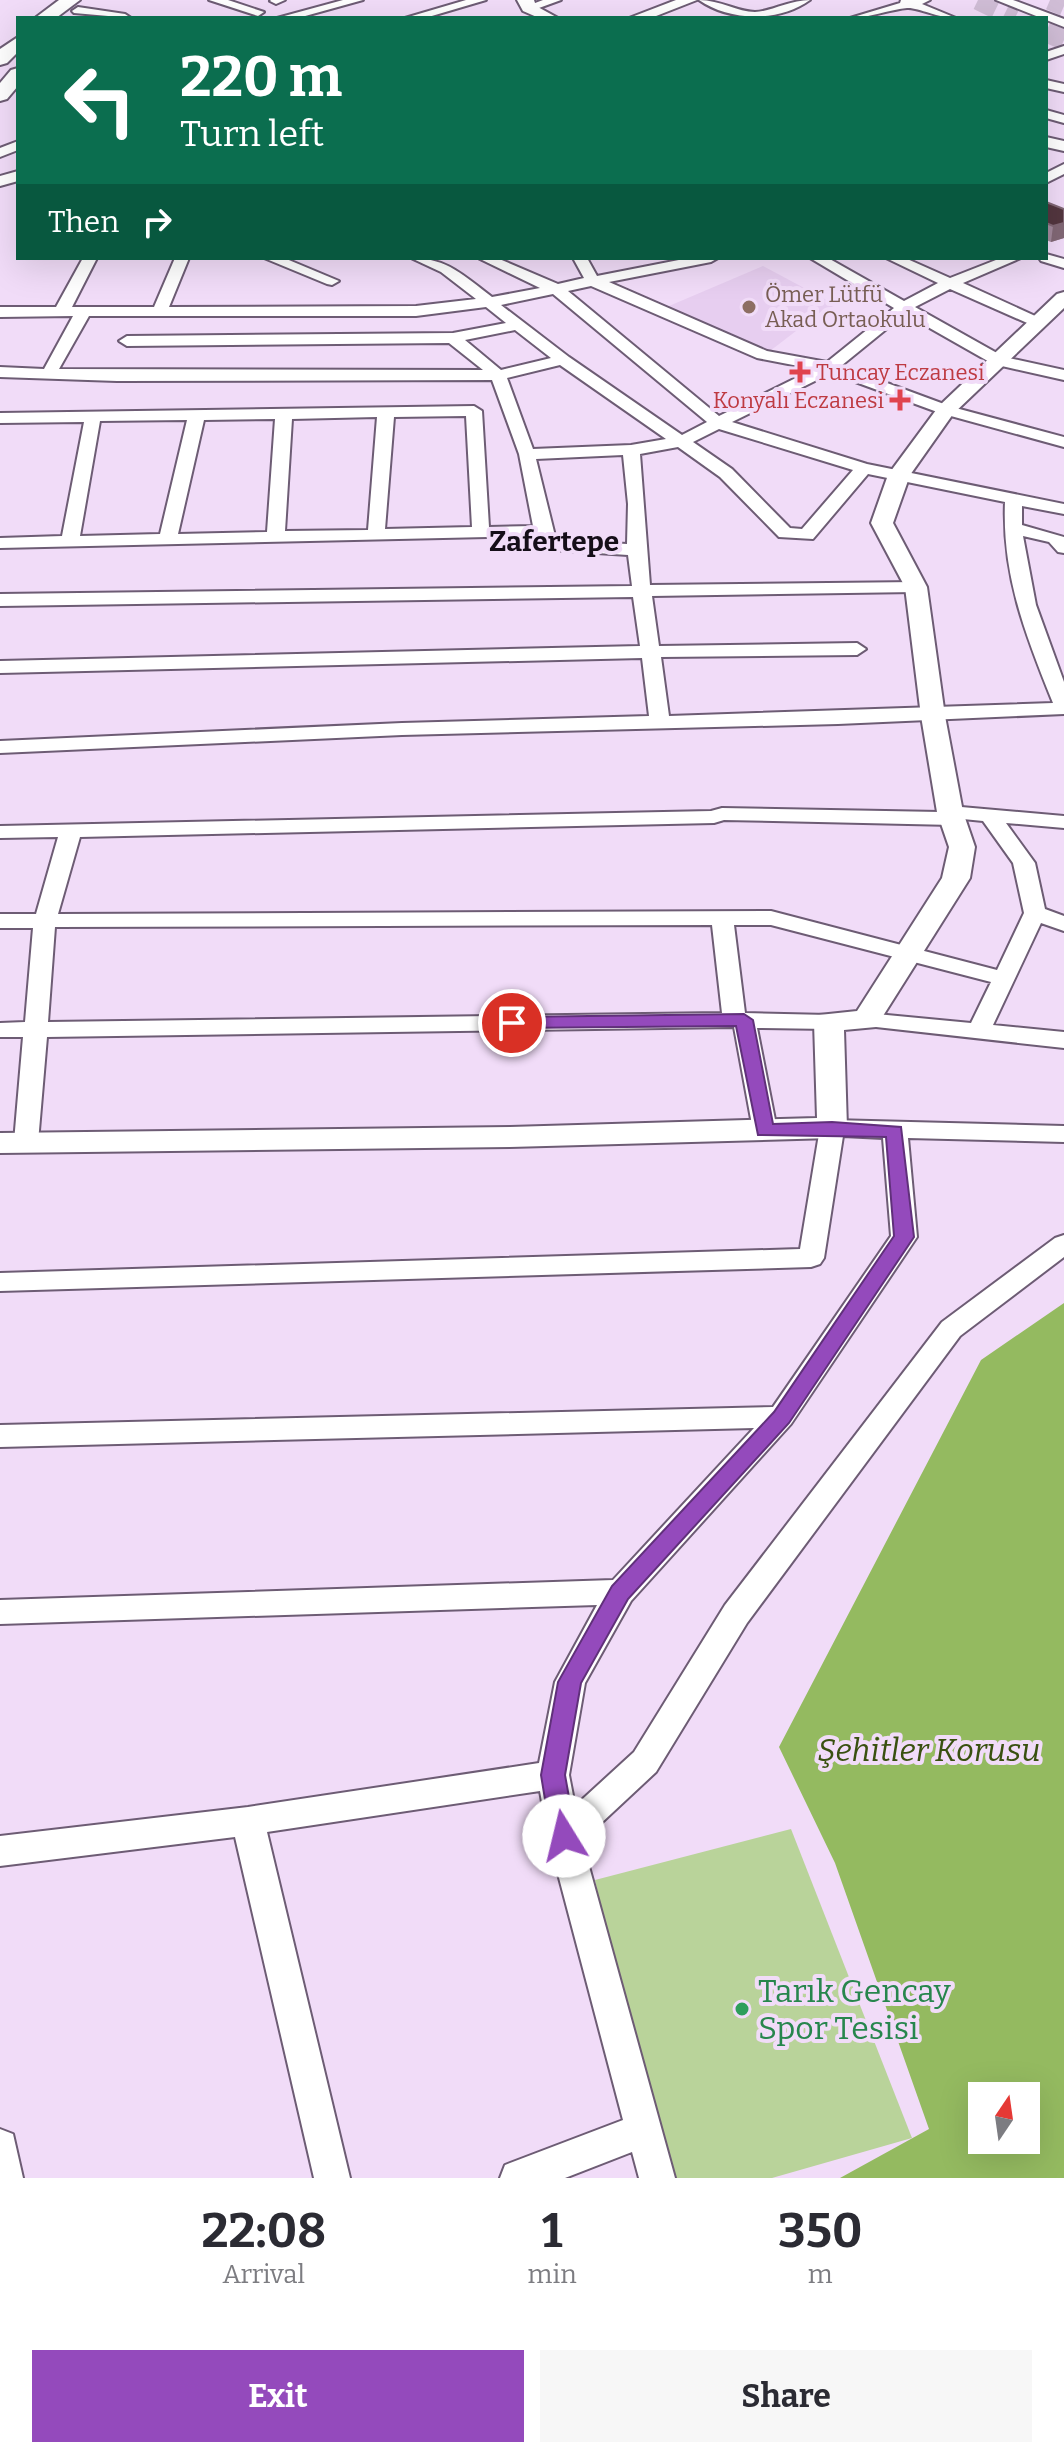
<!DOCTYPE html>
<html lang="en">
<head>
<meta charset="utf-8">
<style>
  :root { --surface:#fff; --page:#f7f7f7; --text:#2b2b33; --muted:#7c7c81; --accent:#944abc }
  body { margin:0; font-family:Bitter,serif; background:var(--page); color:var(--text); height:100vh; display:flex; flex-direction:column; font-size:30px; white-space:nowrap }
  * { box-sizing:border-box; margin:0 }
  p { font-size:26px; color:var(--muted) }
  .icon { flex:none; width:44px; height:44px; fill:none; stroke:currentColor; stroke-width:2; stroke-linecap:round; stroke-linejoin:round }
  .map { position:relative; height:2178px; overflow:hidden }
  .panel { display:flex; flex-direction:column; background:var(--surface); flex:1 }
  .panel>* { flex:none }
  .guide { position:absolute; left:16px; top:16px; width:1032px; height:244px; border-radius:0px; box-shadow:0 8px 32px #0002; background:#0b6e4f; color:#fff; overflow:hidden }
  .needle { width:52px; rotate:13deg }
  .buttons { position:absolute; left:968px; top:2082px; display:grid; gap:16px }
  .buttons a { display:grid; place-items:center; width:72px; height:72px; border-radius:0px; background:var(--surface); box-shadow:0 8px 32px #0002; font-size:40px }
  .pin { position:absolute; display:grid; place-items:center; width:68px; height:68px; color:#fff; margin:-34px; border:4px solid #fff; border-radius:50%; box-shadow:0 2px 8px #0007 }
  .me { position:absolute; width:88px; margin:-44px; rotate:351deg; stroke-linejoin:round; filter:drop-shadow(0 0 6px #0008) }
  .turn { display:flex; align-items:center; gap:28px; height:168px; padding:0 32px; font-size:36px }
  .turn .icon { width:104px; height:104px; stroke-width:2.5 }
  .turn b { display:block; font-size:56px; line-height:68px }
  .then { display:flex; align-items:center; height:76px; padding:0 32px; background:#0003; gap:16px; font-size:30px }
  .eta { display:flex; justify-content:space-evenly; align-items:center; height:136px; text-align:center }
  .eta b { font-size:48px; font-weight:700; line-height:56px }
  .button { display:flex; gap:16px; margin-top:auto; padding:16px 32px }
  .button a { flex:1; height:92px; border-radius:0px; background:var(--accent); color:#fff; font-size:32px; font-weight:700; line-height:92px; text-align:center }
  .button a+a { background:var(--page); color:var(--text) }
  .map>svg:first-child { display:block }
  .built { fill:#e7cef0 }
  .green { fill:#b9d39a }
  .forest { fill:#94ba60; fill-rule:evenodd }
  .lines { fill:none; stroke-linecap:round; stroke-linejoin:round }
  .primary-tunnel { stroke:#d0bdd6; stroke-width:20; stroke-dasharray:20 10; stroke-linecap:butt }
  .minor-casing { stroke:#6d5c74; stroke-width:4 }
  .tertiary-casing { stroke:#6d5c74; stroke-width:4 }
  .primary-casing { stroke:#6d5c74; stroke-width:4 }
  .minor { fill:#fff; fill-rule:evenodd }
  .tertiary { fill:#fff; fill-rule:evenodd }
  .primary { fill:#fff; fill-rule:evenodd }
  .wall { fill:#a2899c }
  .shaded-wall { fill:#826876 }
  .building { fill:#53363f; stroke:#826876; stroke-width:2 }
  .route { fill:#944abc; stroke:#60307a; stroke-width:2 }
  .education-dot { fill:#8d6e63; stroke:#f1dcf8; stroke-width:3 }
  .health-dot { fill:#e0444e; stroke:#f1dcf8; stroke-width:3 }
  .leisure-dot { fill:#2e9e5b; stroke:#f1dcf8; stroke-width:3 }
  .labels { text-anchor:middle; stroke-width:8; stroke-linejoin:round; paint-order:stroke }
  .far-education-label { font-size:22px; fill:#785e54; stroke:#f1dcf8; text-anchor:start }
  .far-health-label { font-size:22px; fill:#be3a42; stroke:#f1dcf8; text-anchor:start }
  .far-district-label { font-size:28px; font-weight:bold; fill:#150e18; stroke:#f1dcf8 }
  .near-park-label { font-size:32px; font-style:italic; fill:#395010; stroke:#f1dcf8 }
  .near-leisure-label { font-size:32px; fill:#27864d; stroke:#f1dcf8; text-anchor:start }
</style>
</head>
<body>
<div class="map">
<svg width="1064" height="2178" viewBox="0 0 1064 2178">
  <rect width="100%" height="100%" fill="#f1dcf8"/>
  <polygon class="built" points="763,266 836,305 822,311 770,351 662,309"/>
  <polygon class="green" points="791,1829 912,2138 772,2178 659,2178 595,1880"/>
  <path class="forest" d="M1064,1303V2178H840L929,2129L835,1863L779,1747L981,1360ZM982,2096H1026V2140H982Z"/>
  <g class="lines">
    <g class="primary-tunnel">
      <polyline points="978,0 1015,18"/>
      <polyline points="1050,0 1064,6"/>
      <polyline points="1046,32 1064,40"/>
    </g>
    <defs>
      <g id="minor">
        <polygon points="209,0 228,0 264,12 258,16"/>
        <polygon points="285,0 276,4 270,1 271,0"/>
        <polygon points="343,0 363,0 298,18 277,18"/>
        <polygon points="466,0 486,0 425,18 405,18"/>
        <polygon points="543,0 561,0 528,12 522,8"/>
        <path d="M699,0C720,0 738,12 755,12C770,12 789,0 810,0C778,23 729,21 699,0Z"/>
        <path d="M901,0H930L922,4L956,18C938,18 917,7 907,8C887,10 870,18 850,18L900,3Z"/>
        <polygon points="996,0 1013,0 1064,19 1064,27"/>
        <polygon points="78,7 125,14 131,18 74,13 72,11"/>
        <polygon points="1064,46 1064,54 1046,60 1046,52"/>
        <polygon points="1046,80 1064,84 1064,92 1046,88"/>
        <polygon points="1046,110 1064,115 1064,123 1046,118"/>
        <polygon points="18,141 18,150 0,157 0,148"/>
        <polygon points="1064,164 1064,174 1046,183 1046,173"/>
        <polygon points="1046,254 1064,259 1064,268 1041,261 1039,258 1046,258"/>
        <path d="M83,258H97L72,307H154L175,258H189L169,307L416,306L476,299L441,272L411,258C448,258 464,276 492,297L540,288L478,258H497L558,284L584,278L573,258H587L597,276L689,258H718L711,262L609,282L767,351L827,362L894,308L810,258H828L904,301L938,283L886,258H905L950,278L1001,258H1021L963,283L1044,320V326H1034L950,289L915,307L1004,357L1064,370V380L993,364L905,314L841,366L952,407L1064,437V447L940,413L831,373L732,422L867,464L1064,504V514L1022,506V525L1064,537V553L1058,552L1049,542L1023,536L1036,605L1064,682V714L838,724L402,735L0,753V741L402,723L649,716L642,658L0,673V661L640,646L633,597L0,606V594L632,586L628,555L550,550L544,549L537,536L0,548V538L62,536L84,422L0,423V413L474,406L482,411L489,527L533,526L519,454L492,380L117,381L0,377V367L44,369L73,316L0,317V307H56ZM591,286L757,358L814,369L719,416L568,291ZM553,294L707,422L682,435L569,357L501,305ZM486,307L506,323L453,333L127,336L119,341L127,346L449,343L483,370L59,369L89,316H416ZM515,330L551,358L501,370L465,340ZM560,365L666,439L631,445L533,449L507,378ZM466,416L472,527L385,529L394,417ZM377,417L368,530L285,531L292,419ZM275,419L267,532L178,534L204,420ZM187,420L160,534L80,536L100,421ZM719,429L853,470L802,529L790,528L732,469L693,442ZM678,447L720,477L779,537L813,539L868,474L1005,502C1002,575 1025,634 1053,703L669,716L661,657L857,655L866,649L857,643L659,646L652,596L916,592L925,587L916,582L650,585L640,454ZM623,455L628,504L627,544L556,540L536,459Z"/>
        <polygon points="264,258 284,258 339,281 332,285 327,284"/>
        <path d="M950,806L1064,816V828L1006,823L1035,863L1045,909L1064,916V931L1041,923L993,1025L1064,1032V1048L858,1025L854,1020L858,1015L866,1013L971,1023L991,982L771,925H734L745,1013L829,1015L837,1017L841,1022L837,1027L829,1029L757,1028L777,1130L774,1136H756L753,1130L734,1027L47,1037L38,1142L35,1148L26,1150L17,1148L14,1142L23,1037H0V1023L25,1022L33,928H0V914H36L58,837L0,838V826L711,811L722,808L940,812L943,808ZM963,819L983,821L1013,863L1024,913L997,970L771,911L58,914L80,837L714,823L724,820L953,825ZM712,925L722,1013L48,1022L55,927Z"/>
        <polygon points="832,1120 1064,1126 1064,1142 908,1138 917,1237 791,1424 631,1601 585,1683 569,1775 575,1806 634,1752 725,1605 942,1322 1055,1238 1064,1235 1064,1257 960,1336 747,1623 656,1772 582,1841 675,2178 639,2178 632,2152 565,2178 500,2178 505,2165 623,2120 548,1836 540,1791 267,1832 350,2178 314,2178 235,1837 0,1866 0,1836 248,1807 539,1763 555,1682 597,1605 0,1624 0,1600 613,1580 754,1428 0,1447 0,1425 773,1407 891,1236 883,1138 843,1136 824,1258 820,1264 811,1267 0,1291 0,1273 800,1249 820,1128 823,1122"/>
        <polygon points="0,2129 13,2134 23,2178 0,2178"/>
      </g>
      <g id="tertiary">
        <polygon points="517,0 534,0 536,6 558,18 539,18 523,11"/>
        <polygon points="676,0 697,0 651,18 629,18"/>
        <polygon points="1046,137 1064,141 1064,151 1046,147"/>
        <polygon points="18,171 18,181 0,186 0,176"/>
        <polygon points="1064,292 1064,308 953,414 910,475 893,523 927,587 945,716 963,812 975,847 970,878 876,1027 844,1030 847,1128 843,1135 832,1138 510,1147 0,1153 0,1133 510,1127 817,1118 814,1022 819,1015 857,1011 942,878 949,847 937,812 921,716 905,587 871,523 888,475 939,406 1057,294"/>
      </g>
      <g id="primary">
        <polygon points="59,0 80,0 56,18 35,18"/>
        <polygon points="18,37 18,52 7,63 0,65 0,49"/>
        <polygon points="18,68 18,86 7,99 0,101 0,83 11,70"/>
      </g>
    </defs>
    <use href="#minor" class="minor-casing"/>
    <use href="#tertiary" class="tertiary-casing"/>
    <use href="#primary" class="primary-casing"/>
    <use href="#minor" class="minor"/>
    <use href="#tertiary" class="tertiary"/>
    <use href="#primary" class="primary"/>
  </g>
  <polygon class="wall" points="1046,202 1064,209 1064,238 1051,242 1046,240"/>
  <polygon class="shaded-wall" points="1064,223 1064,238 1051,242 1053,226"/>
  <polygon class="building" points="1046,202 1064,209 1064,223 1053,226 1046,223"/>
  <polygon class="route" points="744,1014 753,1020 773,1124 832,1122 901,1127 914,1237 789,1423 628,1599 581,1683 565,1775 576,1836 572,1844 564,1847 555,1844 551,1836 541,1775 558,1682 612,1586 774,1412 894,1236 886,1137 758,1135 736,1026 512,1028 503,1023 512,1017"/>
  <circle class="education-dot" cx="749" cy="307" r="8"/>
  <g class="health-dot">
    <path d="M796 360h8v8h8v8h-8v8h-8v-8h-8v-8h8z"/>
    <path d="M896 388h8v8h8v8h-8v8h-8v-8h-8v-8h8z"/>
  </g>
  <circle class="leisure-dot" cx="742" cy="2009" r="8"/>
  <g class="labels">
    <g class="far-education-label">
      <text x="765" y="302">Ömer Lütfü<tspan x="765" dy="25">Akad Ortaokulu</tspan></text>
    </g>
    <g class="far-health-label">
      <text x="816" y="380">Tuncay Eczanesi</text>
      <text x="884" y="408" text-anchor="end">Konyalı Eczanesi</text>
    </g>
    <g class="far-district-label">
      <text x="554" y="551">Zafertepe</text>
    </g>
    <g class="near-park-label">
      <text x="929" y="1761">Şehitler Korusu</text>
    </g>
    <g class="near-leisure-label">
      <text x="758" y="2002">Tarık Gencay<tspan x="758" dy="37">Spor Tesisi</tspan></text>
    </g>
  </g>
</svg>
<div class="buttons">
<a><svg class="needle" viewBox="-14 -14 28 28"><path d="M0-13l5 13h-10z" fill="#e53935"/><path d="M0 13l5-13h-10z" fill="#7c7c81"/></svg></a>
</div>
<div class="pin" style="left:512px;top:1023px;background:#d93025"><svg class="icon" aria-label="arrive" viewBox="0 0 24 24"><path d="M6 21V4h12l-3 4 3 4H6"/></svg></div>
<svg class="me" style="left:564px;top:1836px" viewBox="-20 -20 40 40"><circle r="19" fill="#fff"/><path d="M0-13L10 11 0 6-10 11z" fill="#944abc"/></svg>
<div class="guide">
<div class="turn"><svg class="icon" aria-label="left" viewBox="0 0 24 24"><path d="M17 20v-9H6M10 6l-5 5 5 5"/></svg><div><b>220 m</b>Turn left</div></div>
<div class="then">Then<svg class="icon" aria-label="right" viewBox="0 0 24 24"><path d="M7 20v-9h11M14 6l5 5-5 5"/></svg></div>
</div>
</div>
<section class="panel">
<div class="eta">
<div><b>22:08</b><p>Arrival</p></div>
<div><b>1</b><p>min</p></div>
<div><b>350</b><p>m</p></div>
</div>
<div class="button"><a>Exit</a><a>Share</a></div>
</section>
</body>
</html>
